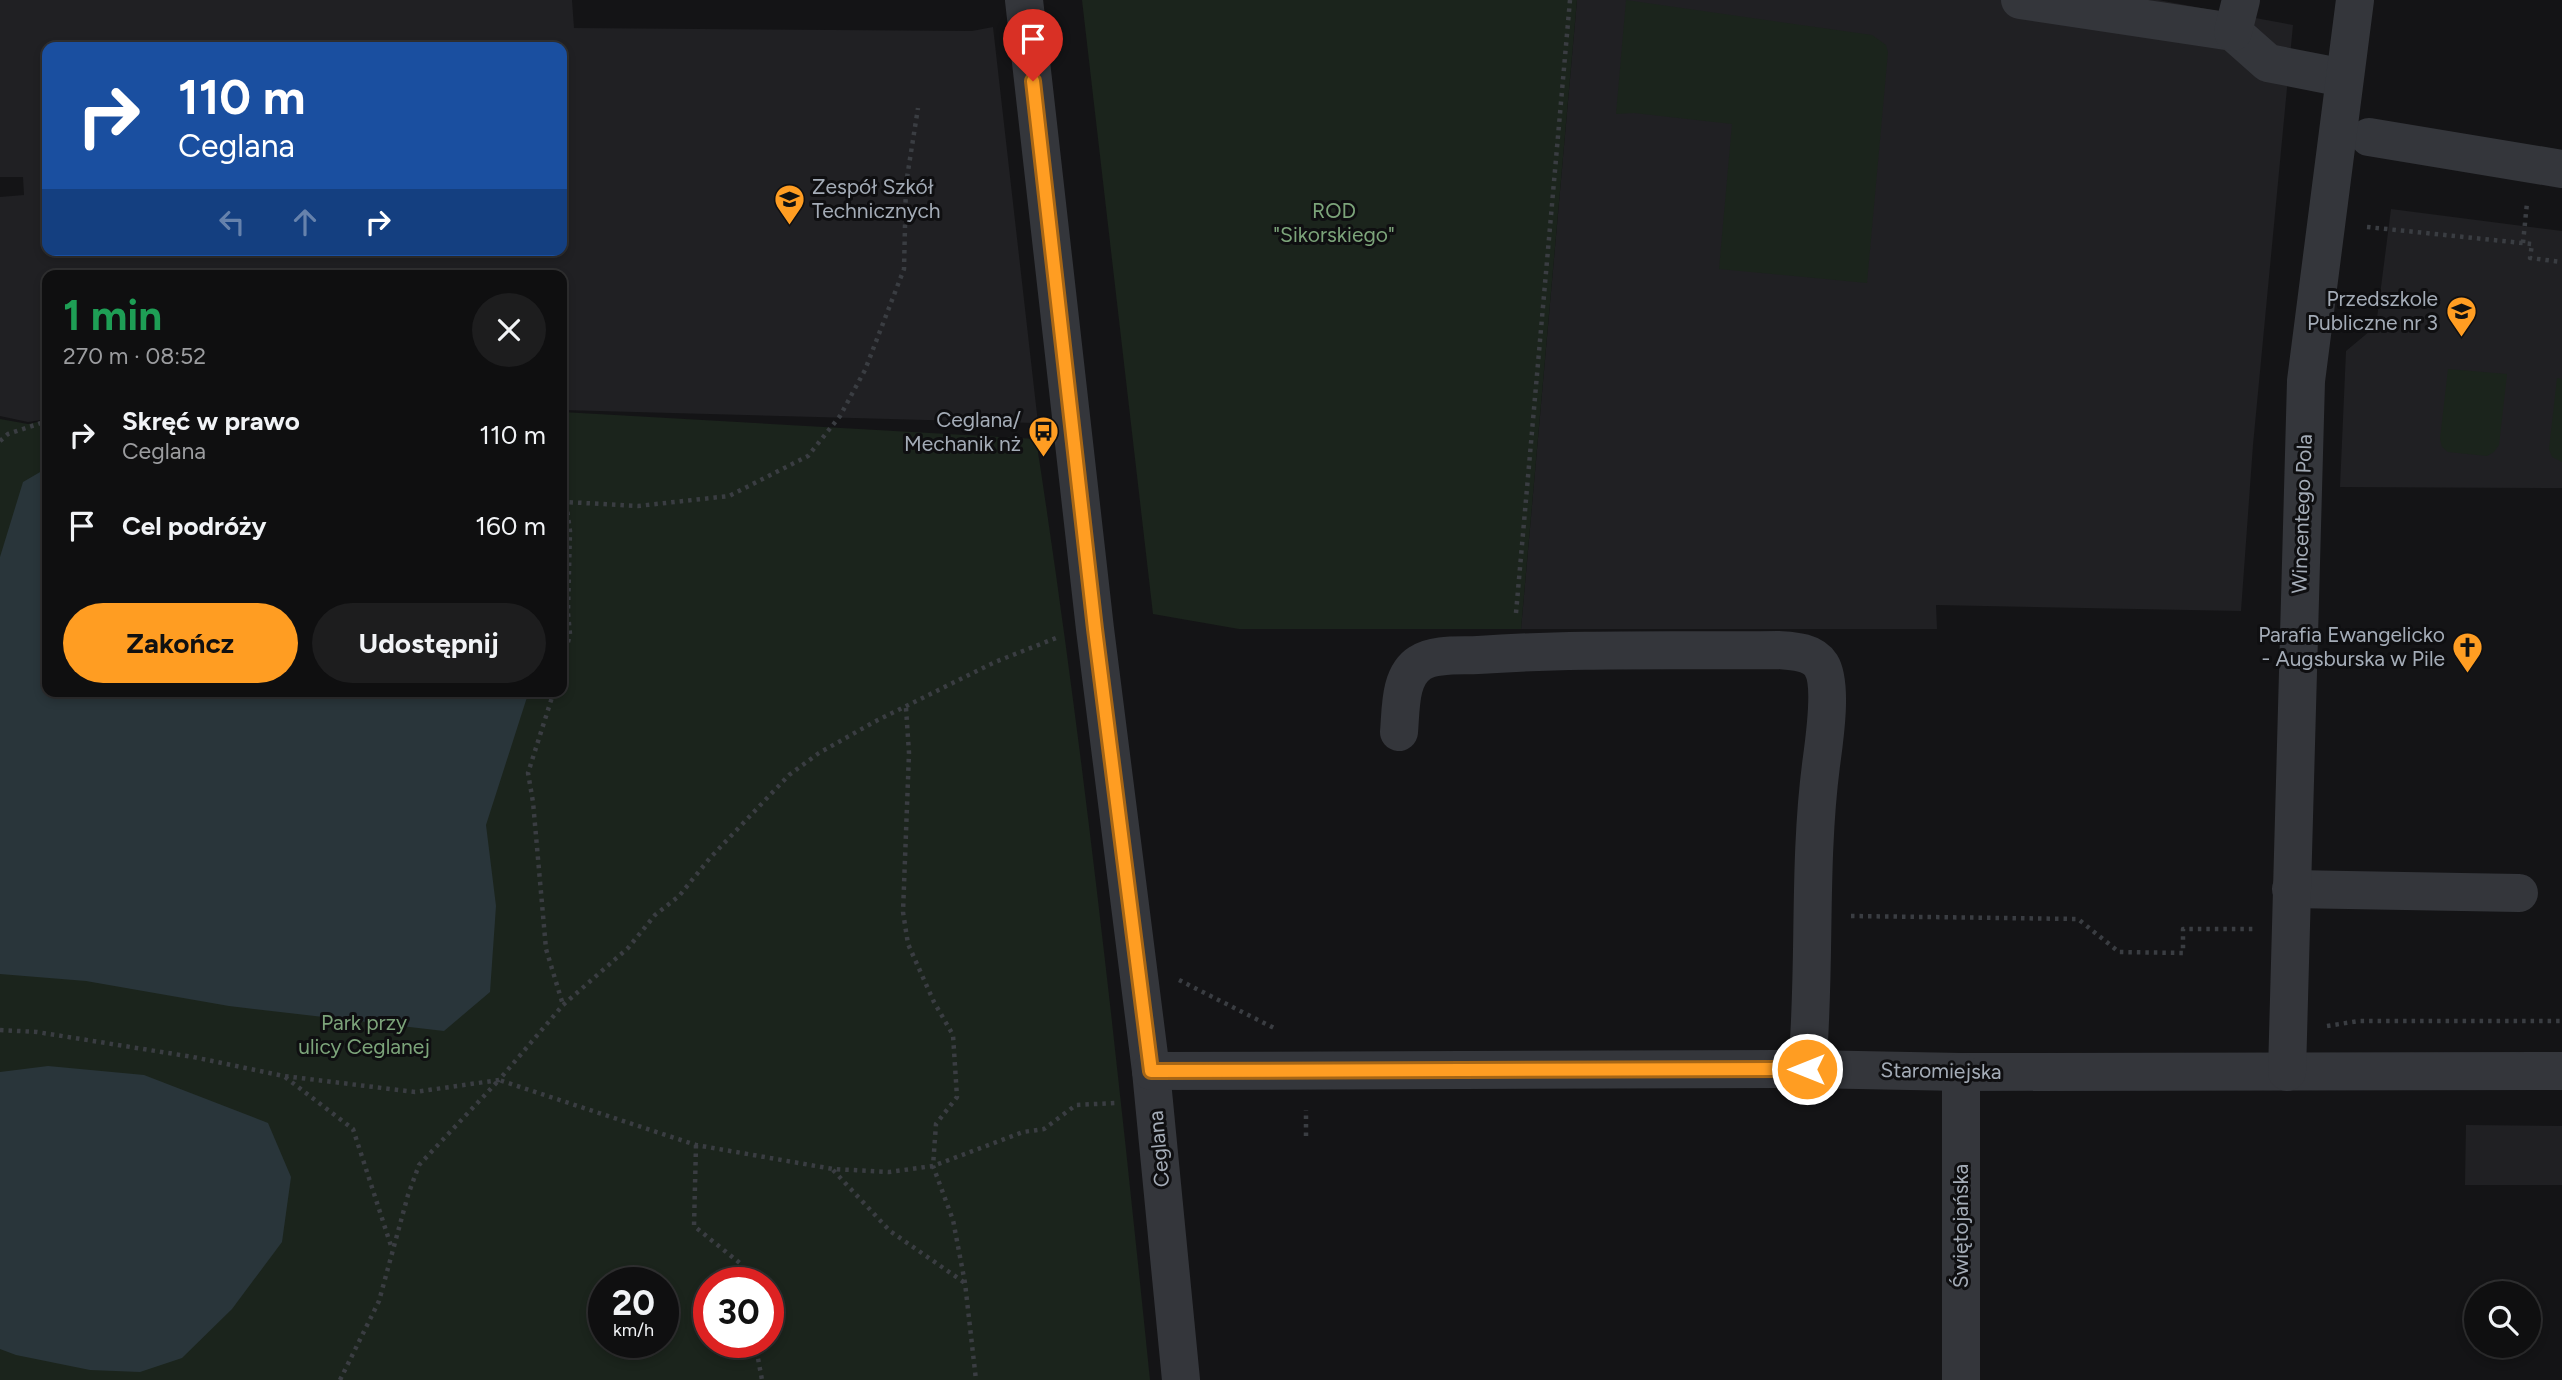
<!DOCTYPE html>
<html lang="pl">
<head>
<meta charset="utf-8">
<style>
  :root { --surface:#0f0f10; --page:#1d1d1e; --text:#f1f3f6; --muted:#9b9c9f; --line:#2f2f30; --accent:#ff9d22 }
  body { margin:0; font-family:Figtree,sans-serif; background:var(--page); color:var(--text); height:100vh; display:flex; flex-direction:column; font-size:26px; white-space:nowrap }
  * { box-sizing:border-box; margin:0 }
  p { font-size:23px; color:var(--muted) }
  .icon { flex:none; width:38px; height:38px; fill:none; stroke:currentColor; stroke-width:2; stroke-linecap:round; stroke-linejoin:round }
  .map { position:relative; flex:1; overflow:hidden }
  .details { position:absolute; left:42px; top:270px; width:525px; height:427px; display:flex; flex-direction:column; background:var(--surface); border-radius:14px; box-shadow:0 4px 10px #0003,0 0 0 2px var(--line) }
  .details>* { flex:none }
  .top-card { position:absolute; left:42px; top:42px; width:525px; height:214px; border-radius:14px; box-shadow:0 4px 10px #0003,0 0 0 2px var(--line); background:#1a4fa0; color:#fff; overflow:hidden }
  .fabs { position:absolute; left:2464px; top:1281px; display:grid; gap:14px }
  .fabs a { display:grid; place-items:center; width:77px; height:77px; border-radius:50%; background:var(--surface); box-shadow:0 4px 10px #0003,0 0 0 2px var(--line); font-size:35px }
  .speed { position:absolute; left:588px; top:1267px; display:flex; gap:14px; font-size:35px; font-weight:700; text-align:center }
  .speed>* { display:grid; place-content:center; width:91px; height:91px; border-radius:50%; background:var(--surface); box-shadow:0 4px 10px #0003,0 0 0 2px var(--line); line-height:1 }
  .speed small { font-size:18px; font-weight:400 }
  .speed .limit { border:10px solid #d22; background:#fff; color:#111 }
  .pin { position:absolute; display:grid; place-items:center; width:60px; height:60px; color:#fff; margin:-72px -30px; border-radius:50% 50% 50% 0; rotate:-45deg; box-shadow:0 0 7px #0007 }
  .pin .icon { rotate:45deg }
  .me { position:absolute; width:77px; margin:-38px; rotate:270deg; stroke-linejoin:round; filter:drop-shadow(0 0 5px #0008) }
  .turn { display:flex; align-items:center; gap:24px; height:147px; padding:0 21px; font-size:32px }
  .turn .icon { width:91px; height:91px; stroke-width:2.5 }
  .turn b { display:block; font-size:49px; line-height:60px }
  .lanes { display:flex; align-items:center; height:66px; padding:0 21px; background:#0003; justify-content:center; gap:35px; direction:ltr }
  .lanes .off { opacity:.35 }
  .round { display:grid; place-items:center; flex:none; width:74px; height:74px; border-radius:37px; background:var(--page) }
  .overview { display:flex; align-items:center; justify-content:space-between; height:119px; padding:0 21px }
  h1 { font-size:42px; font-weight:700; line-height:52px; color:#1e9e55 }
  .cta { display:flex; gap:14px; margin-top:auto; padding:14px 21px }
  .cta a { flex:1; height:80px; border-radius:42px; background:var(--accent); color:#111; font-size:28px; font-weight:700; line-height:80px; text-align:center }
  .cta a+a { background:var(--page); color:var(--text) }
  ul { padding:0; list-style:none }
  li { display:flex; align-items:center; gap:21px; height:91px; padding:0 21px }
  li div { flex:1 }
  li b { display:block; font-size:26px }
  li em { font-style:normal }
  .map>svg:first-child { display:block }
  .built { fill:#202023; fill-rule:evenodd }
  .green { fill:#1b241c; fill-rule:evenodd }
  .water { fill:#29353a }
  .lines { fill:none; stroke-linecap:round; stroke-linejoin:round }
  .path { stroke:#3a3d42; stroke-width:4.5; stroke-dasharray:3.5 5; stroke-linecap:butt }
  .minor { stroke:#34363b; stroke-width:38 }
  .route-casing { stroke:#a66616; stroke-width:18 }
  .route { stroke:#ff9d22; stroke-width:12 }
  .labels { text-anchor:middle; stroke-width:6; stroke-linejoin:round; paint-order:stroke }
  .poi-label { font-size:21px; fill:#a4acb7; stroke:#0f0f11; text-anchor:end }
  .park-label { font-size:21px; fill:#7ca47a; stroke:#0f0f11 }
  .street-label { font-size:21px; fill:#a4acb7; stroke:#0f0f11 }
</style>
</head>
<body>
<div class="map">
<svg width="2562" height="1380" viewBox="0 0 2562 1380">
  <rect width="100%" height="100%" fill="#141416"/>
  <g class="built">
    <path d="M0,0H572L574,28L972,31L993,27L1038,423L562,410V275H47V419L28,422L0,416V197L24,195L23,177H0ZM47,47H562V250H47Z"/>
    <polygon points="1577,0 2158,0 2293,25 2253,445 2241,611 1936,605 1937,629 1521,629"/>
    <polygon points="2391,209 2562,231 2562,488 2340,487 2346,351 2376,326"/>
    <polygon points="2466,1125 2562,1126 2562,1185 2465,1185"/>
  </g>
  <g class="green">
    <polygon points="1082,0 1577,0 1521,629 1239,629 1153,614"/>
    <polygon points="1626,0 1872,35 1886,45 1888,52 1867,283 1719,269 1732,124 1634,113 1616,114"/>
    <polygon points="2448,369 2507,374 2499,445 2494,452 2487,456 2448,452 2442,447 2440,439"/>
    <polygon points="2557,378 2562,379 2562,462 2552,457 2549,449"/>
    <path d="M562,412L1036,439C1084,751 1118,1066 1150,1380H0V419L28,424L47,420V691H562ZM604,1283H663V1342H604ZM709,1283H768V1342H709Z"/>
  </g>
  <g class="water">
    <polygon points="47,468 47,691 529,691 486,825 496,906 490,992 444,1031 229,1006 86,981 0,974 0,557 23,482"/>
    <polygon points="48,1066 144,1075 268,1123 291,1177 282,1242 232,1309 182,1358 140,1372 90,1370 16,1355 0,1349 0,1072"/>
  </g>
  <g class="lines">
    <g class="path">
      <polyline points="2367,227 2532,244 2530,258 2562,262"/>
      <polyline points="2523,243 2527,203"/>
      <polyline points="0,441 8,434 47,421"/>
      <polyline points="562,499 566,502 638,506 729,496 808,456 840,416 865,370 904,269 906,184 918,108"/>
      <polyline points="1516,613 1570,0"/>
      <polyline points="562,667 570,634 568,613 570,531 566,502"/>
      <polyline points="554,691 528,773 533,802 546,949 563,1005"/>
      <polyline points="906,708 909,753 903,912 908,944 934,1002 953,1035 957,1097 936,1124 933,1166 953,1220 965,1283 976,1380"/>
      <polyline points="1851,916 2078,919 2119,952 2183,953 2183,929 2253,929"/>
      <polyline points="1179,980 1274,1028"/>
      <polyline points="2327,1026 2359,1021 2562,1021"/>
      <polyline points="0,1030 37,1032 193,1057 284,1076 415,1092 499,1080 563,1005 628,948 655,915 679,896 710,858 789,775 819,753 874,722 995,662 1056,638"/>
      <polyline points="285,1077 353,1129 392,1249"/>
      <polyline points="1306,1136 1306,1110"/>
      <polyline points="696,1145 694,1226 741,1264 744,1283"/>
      <polyline points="833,1170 890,1231 965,1283"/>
      <polyline points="755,1342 762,1380"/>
      <polyline points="340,1380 379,1301 408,1195 419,1165 499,1080 696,1145 833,1169 889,1172 933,1166 1023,1132 1044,1129 1076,1105 1115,1103"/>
    </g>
    <g class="minor">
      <polyline points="1024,0 1095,629 1151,1071 1181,1380"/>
      <polyline points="2020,0 2233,32 2268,63 2344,78"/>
      <polyline points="2233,32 2241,0"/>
      <polyline points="2369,137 2562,169"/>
      <path d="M1399,732C1401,710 1399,676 1420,663C1435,653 1461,656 1478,655C1578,648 1678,651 1778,650C1792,651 1812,651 1821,665C1833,684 1824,743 1821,765C1808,866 1816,968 1807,1069"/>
      <polyline points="2291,889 2519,893"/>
      <polyline points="1151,1071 1807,1069 1961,1072 2562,1071"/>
      <polyline points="2287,1072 2306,381 2355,0"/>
      <polyline points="1961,1380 1961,1072"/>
    </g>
  </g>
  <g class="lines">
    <defs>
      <polyline id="route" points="1033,81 1095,629 1151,1071 1807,1069"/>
    </defs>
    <use href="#route" class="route-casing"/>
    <use href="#route" class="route"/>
  </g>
  <defs>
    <symbol id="school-pin" viewBox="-11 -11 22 30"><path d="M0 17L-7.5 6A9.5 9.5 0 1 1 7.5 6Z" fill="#ff9d22" stroke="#0f0f11"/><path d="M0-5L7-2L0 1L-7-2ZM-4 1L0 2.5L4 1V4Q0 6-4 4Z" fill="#111"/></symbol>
    <symbol id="bus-pin" viewBox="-11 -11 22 30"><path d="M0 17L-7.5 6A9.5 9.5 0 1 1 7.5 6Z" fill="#ff9d22" stroke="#0f0f11"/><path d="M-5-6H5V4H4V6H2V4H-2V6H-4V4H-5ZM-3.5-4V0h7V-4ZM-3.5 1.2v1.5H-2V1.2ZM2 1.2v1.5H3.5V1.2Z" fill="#111"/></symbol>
    <symbol id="church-pin" viewBox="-11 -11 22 30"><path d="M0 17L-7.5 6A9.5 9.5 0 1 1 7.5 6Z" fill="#ff9d22" stroke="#0f0f11"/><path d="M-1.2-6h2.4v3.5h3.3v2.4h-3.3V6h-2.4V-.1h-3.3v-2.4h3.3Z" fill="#111"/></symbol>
  </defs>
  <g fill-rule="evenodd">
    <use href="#school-pin" x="772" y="182" width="35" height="47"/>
    <use href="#school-pin" x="2444" y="294" width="35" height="47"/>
    <use href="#bus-pin" x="1026" y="414" width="35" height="47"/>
    <use href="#church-pin" x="2450" y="630" width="35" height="47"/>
  </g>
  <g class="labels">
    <g class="poi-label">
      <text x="812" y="194" text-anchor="start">Zespół Szkół<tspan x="812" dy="24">Technicznych</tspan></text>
      <text x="2438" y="306">Przedszkole<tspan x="2438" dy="24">Publiczne nr 3</tspan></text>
      <text x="1021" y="427">Ceglana/<tspan x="1021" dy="24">Mechanik nż</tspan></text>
      <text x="2445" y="642">Parafia Ewangelicko<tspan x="2445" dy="24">- Augsburska w Pile</tspan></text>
    </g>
    <g class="park-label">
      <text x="1334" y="218">ROD<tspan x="1334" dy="24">"Sikorskiego"</tspan></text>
      <text x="364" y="1030">Park przy<tspan x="364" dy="24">ulicy Ceglanej</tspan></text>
    </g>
    <g class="street-label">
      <text transform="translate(2302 514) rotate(-88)" y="7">Wincentego Pola</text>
      <text transform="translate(1941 1071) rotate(1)" y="7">Staromiejska</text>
      <text transform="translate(1159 1149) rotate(-95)" y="7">Ceglana</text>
      <text transform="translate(1961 1226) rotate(-90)" y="7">Świętojańska</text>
    </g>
  </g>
</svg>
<div class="fabs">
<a><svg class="icon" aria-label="search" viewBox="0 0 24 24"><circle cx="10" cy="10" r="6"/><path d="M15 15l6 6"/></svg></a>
</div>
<div class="speed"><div>20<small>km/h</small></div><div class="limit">30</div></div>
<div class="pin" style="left:1033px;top:81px;background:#d93025"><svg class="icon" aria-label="arrive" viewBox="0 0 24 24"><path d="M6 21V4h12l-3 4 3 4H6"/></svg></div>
<svg class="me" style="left:1807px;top:1069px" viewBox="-20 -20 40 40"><circle r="17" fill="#ff9d22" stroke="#fff" stroke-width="3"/><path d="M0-11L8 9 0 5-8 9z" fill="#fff"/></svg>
<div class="top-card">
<div class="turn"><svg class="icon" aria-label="right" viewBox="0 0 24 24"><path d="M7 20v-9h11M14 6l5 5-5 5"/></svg><div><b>110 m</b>Ceglana</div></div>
<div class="lanes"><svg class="icon off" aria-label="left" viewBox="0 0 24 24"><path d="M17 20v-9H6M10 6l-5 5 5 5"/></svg><svg class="icon off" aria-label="ahead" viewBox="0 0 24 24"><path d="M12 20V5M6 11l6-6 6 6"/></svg><svg class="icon" aria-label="right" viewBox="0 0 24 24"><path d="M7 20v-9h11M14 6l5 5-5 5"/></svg></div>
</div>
<section class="details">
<div class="overview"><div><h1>1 min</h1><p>270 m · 08:52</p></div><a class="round"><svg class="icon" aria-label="close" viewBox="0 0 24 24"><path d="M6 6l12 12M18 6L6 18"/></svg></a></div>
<ul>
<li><svg class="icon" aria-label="right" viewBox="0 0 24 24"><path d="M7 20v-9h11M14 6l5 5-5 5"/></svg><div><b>Skręć w prawo</b><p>Ceglana</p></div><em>110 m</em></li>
<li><svg class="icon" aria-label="arrive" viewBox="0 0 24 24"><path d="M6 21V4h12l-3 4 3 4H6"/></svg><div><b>Cel podróży</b></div><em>160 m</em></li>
</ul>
<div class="cta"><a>Zakończ</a><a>Udostępnij</a></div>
</section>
</div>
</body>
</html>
